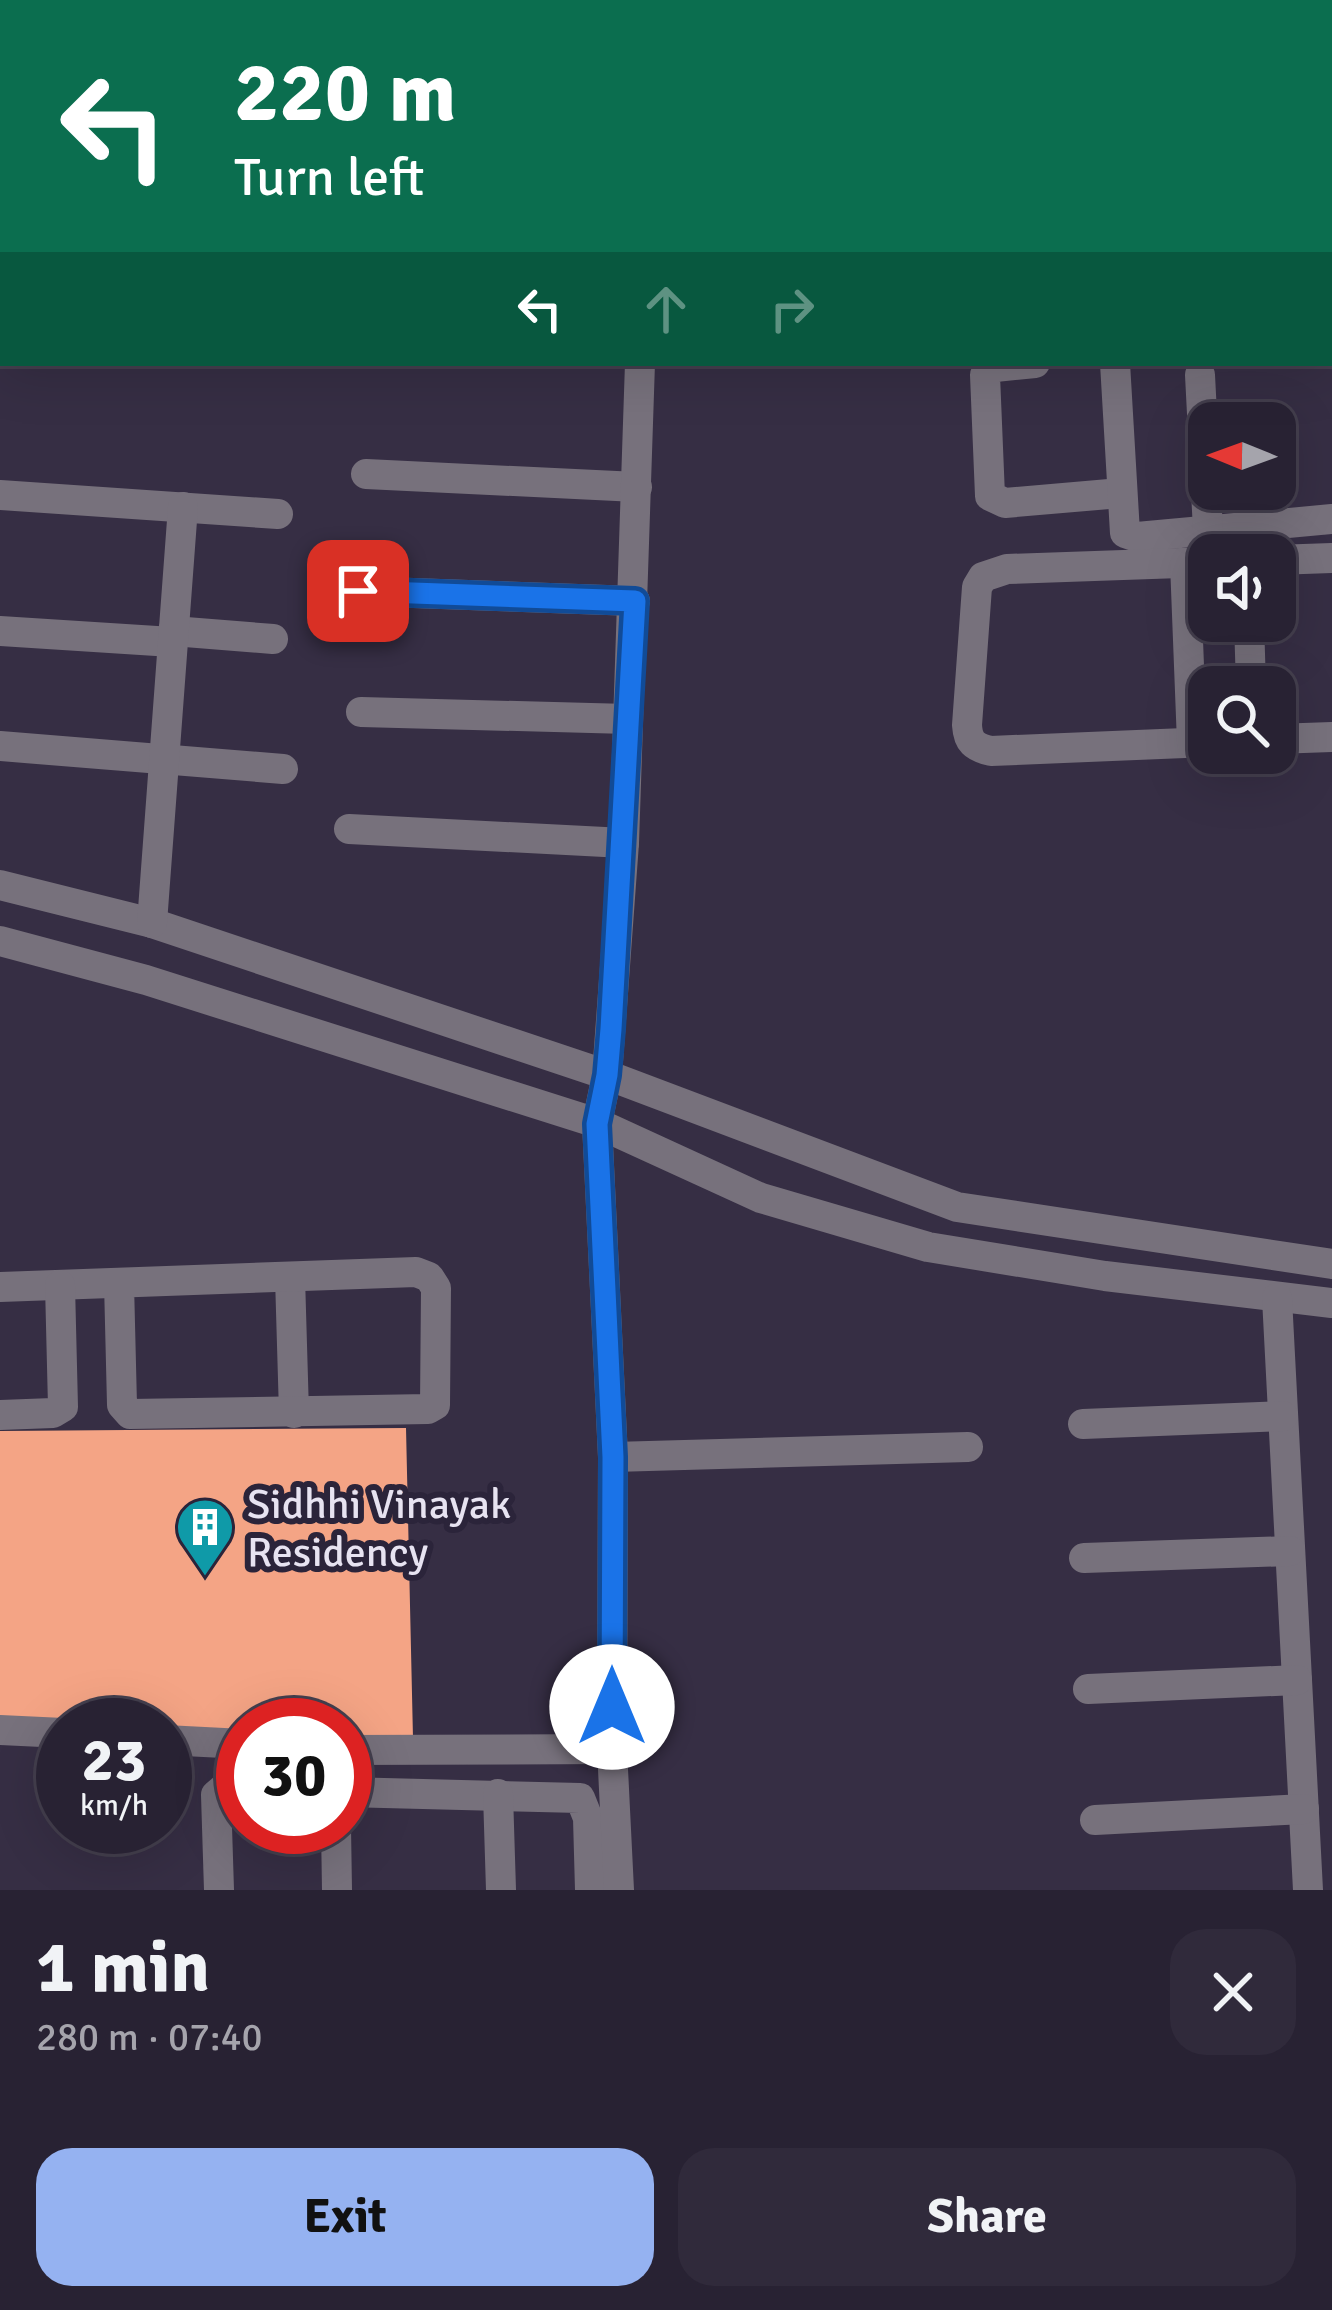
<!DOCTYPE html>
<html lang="en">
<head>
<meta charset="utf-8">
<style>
  :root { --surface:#282233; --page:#302a3b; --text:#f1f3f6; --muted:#a5a4ac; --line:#443f4e; --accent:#95b2f1 }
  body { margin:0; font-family:Signika,sans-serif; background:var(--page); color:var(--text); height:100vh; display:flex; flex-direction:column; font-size:45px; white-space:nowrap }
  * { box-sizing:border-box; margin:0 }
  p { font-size:39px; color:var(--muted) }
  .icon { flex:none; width:66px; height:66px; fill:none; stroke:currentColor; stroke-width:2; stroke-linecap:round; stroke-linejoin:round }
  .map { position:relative; height:1890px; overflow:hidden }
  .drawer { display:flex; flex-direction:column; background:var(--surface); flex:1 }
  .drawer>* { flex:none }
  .guide { position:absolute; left:0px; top:0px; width:1332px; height:366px; box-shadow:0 12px 48px #0002,0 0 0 3px var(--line); background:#0b6e4f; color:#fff; overflow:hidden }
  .needle { width:78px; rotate:271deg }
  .controls { position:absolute; left:1188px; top:402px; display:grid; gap:24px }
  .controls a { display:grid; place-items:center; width:108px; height:108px; border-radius:24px; background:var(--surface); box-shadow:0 12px 48px #0002,0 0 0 3px var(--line); font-size:60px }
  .speed { position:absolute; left:36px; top:1698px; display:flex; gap:24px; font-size:60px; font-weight:700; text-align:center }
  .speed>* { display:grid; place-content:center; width:156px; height:156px; border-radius:50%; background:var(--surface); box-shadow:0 12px 48px #0002,0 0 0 3px var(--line); line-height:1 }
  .speed small { font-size:30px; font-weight:400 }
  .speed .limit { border:18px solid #d22; background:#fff; color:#111 }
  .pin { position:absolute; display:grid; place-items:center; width:102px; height:102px; color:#fff; margin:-51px; border-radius:24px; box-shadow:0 6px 18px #0006 }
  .me { position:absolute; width:132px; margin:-66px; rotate:0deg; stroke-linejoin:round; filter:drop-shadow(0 0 9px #0008) }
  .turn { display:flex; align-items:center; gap:42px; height:252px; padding:0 36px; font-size:54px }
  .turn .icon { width:156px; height:156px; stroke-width:2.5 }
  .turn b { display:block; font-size:84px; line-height:102px }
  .lanes { display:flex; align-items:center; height:114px; padding:0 36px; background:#0003; justify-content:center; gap:60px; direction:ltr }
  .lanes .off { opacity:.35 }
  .round { display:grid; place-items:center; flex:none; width:126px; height:126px; border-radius:36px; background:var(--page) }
  .headline { display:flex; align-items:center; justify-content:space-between; height:204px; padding:0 36px }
  h1 { font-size:72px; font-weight:800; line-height:90px }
  .button { display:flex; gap:24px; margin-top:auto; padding:24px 36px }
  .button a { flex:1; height:138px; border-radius:36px; background:var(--accent); color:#111; font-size:48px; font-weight:800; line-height:138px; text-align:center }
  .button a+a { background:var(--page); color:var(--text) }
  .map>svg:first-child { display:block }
  .building { fill:#f4a485 }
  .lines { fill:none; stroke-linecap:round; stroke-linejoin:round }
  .minor { stroke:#77717c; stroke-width:30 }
  .route-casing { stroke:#114b97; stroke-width:30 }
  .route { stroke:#1a73e8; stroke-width:21 }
  .labels { text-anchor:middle; stroke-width:12; stroke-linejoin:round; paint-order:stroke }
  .poi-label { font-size:42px; fill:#e7e3f1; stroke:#2b243a; text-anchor:start }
</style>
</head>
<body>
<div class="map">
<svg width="1332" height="1890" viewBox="0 0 1332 1890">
  <rect width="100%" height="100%" fill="#362e44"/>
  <polygon class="building" points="406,1428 413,1738 345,1738 345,1725 243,1725 243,1738 165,1738 165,1725 63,1725 0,1738 0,1431"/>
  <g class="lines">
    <g class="minor">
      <polyline points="135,0 135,3"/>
      <polyline points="641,0 641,3"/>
      <polyline points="1321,0 1321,3"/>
      <polyline points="1329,52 1332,71"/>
      <polyline points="0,71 3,71"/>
      <polyline points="0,200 3,200"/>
      <polyline points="1329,287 1332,287"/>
      <polyline points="0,320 3,320"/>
      <polyline points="1329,342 1332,342"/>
      <polyline points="1035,363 995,367 985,375 990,496 1005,503 1121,493"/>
      <polyline points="1115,363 1125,533 1137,537 1332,519"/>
      <polyline points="1200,375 1208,530"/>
      <polyline points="366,474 637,487"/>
      <polyline points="0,495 278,514"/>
      <polyline points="1275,560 1332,558"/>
      <path d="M1209,562L1007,569L983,577L977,587L967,725C968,742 974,747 991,751L1209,742"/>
      <polyline points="1185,563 1192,743"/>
      <polyline points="358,591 635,601"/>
      <polyline points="1249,621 1251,687"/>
      <polyline points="0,631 172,642"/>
      <polyline points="173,631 273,639"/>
      <polyline points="361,712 628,719"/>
      <polyline points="1275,739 1332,737"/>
      <polyline points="0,746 283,769"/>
      <polyline points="349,829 624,843"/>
      <polyline points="0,885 152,923 607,1075 957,1207 1332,1264"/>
      <polyline points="152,923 183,507"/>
      <polyline points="0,941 146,980 597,1123 761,1198 928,1247 1105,1276 1332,1303"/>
      <polyline points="290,1277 294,1413"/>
      <polyline points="0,1287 416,1272 429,1277 436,1288 435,1405 428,1409 130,1414 122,1405 119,1283"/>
      <polyline points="1277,1298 1308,1890"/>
      <polyline points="0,1415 53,1413 63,1407 60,1285"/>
      <polyline points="1083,1424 1283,1416"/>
      <polyline points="613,1457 968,1447"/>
      <polyline points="1084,1558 1290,1551"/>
      <polyline points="1088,1689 1297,1680"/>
      <polyline points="0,1730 63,1733"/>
      <polyline points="165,1740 243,1744"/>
      <polyline points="345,1750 612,1749"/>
      <polyline points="345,1792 580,1798 588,1818 590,1890"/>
      <polyline points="498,1794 501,1890"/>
      <polyline points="1095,1820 1304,1809"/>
      <polyline points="336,1827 337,1890"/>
      <polyline points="219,1890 216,1795 223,1789 243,1790"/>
      <polyline points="619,1890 612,1749 613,1457 597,1123 607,1075 624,843 640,363"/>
    </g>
  </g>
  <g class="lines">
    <defs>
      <polyline id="route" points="358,591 635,601 611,1029 607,1075 597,1124 613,1457 612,1707"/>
    </defs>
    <use href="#route" class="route-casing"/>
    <use href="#route" class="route"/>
  </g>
  <defs>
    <symbol id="building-pin" viewBox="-11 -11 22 30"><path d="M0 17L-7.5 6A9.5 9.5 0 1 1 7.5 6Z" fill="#0f9aa8" stroke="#2b243a"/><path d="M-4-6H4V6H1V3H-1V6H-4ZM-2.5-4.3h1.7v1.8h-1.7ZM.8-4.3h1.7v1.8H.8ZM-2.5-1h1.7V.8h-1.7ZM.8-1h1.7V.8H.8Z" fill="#fff"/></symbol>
  </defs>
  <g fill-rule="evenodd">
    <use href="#building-pin" x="172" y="1494" width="66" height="90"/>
  </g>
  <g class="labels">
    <g class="poi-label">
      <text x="247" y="1518">Sidhhi Vinayak<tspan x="247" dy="48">Residency</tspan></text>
    </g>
  </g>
</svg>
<div class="controls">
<a><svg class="needle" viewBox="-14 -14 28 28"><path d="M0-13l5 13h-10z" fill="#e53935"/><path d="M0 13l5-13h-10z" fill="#a5a4ac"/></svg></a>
<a><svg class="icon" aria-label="sound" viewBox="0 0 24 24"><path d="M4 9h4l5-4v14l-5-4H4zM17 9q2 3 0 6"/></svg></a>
<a><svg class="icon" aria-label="search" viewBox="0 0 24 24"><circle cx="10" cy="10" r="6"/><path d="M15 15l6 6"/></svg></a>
</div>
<div class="speed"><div>23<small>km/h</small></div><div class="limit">30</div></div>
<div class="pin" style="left:358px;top:591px;background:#d93025"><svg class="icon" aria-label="arrive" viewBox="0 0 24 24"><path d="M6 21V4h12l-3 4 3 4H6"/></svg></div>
<svg class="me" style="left:612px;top:1707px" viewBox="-20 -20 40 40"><circle r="19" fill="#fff"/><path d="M0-13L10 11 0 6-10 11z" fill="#1a73e8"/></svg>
<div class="guide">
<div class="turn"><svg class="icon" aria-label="left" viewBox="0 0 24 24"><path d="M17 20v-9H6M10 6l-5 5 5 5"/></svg><div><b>220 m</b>Turn left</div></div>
<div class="lanes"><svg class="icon" aria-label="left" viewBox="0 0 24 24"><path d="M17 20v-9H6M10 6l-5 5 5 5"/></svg><svg class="icon off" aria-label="ahead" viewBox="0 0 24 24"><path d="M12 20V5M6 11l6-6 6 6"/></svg><svg class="icon off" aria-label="right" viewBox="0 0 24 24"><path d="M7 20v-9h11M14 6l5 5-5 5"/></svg></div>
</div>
</div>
<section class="drawer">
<div class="headline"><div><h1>1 min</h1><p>280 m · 07:40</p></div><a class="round"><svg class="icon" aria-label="close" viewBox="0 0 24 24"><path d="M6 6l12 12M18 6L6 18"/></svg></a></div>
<div class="button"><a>Exit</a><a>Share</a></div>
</section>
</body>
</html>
